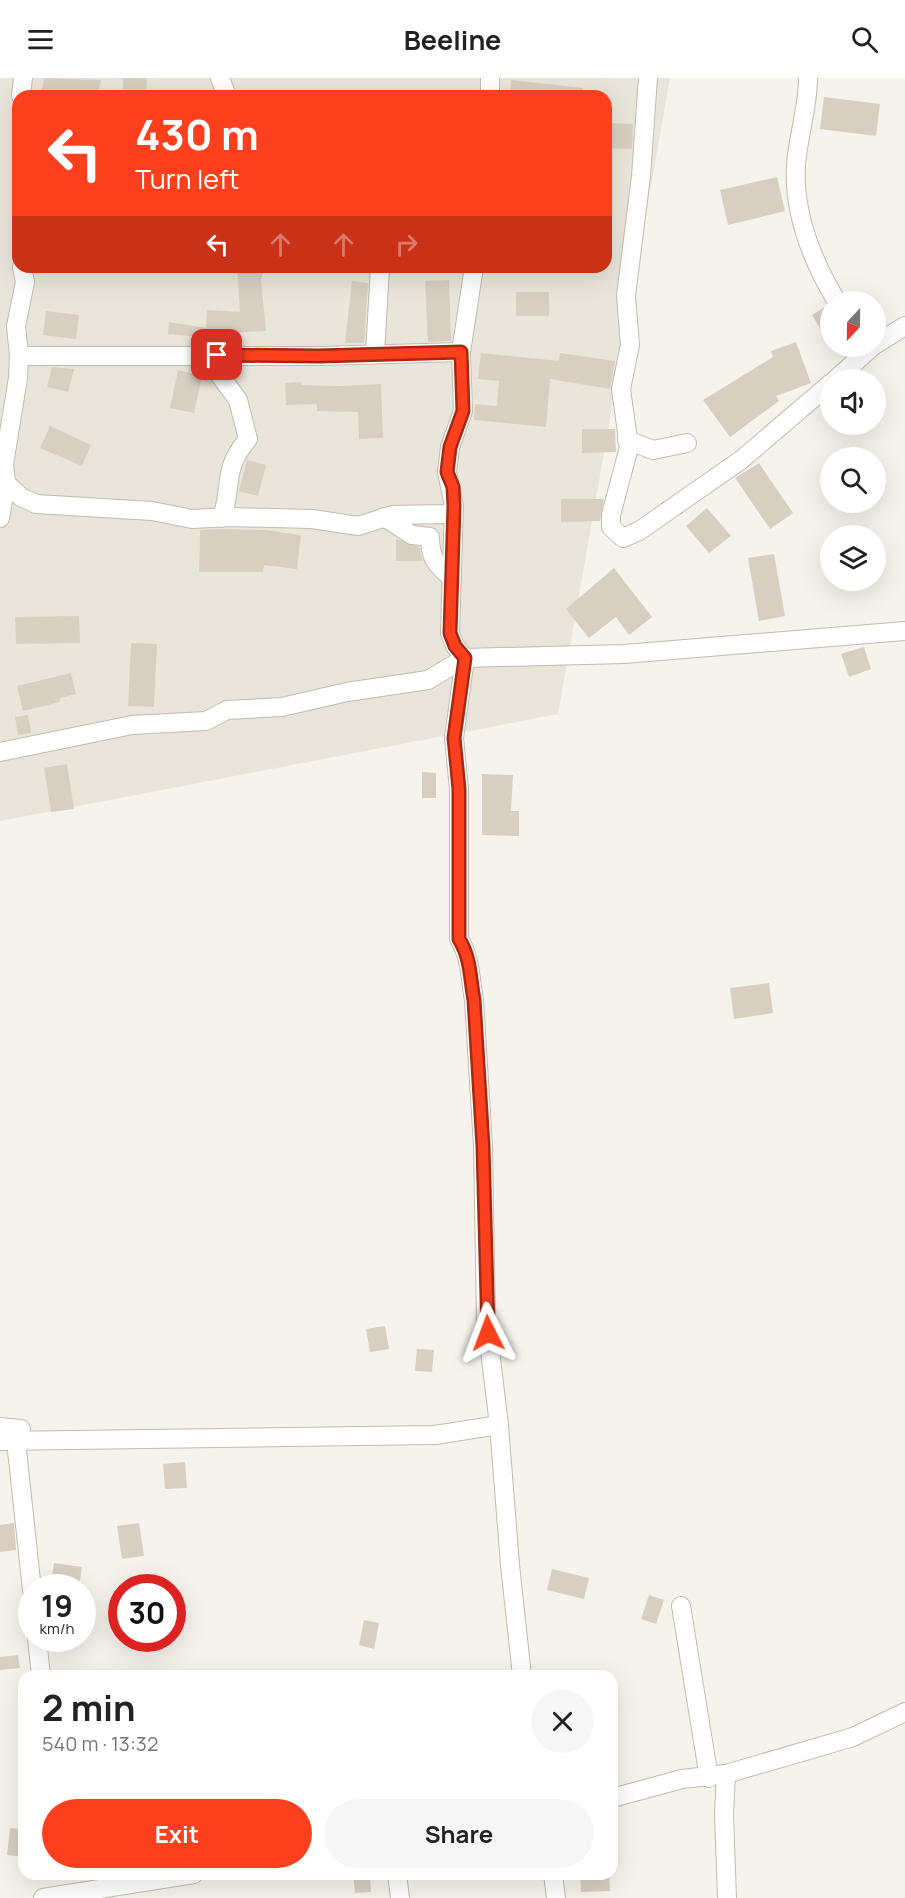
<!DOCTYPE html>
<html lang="en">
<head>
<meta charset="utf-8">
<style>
  :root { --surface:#fff; --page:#f6f6f6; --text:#222; --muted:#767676; --accent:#fc3f1d }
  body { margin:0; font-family:Manrope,sans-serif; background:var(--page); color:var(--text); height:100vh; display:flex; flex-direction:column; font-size:22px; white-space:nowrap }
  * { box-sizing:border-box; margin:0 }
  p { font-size:20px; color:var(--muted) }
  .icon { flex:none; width:33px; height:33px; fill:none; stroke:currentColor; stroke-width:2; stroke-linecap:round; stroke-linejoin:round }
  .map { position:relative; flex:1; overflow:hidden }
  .sheet { position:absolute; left:18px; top:1592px; width:600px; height:210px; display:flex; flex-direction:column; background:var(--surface); border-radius:18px; box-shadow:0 6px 24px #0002 }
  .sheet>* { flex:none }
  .hud { position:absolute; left:12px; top:12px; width:600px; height:183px; border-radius:18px; box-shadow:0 6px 24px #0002; background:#fc3f1d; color:#fff; overflow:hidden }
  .needle { width:39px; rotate:202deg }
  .tools { position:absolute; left:820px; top:213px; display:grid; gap:12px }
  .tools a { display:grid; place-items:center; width:66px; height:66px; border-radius:50%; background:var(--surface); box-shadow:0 6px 24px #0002; font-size:30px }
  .speed { position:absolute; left:18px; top:1496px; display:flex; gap:12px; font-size:30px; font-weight:700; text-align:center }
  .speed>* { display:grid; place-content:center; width:78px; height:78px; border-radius:50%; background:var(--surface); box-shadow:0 6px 24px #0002; line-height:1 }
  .speed small { font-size:15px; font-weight:400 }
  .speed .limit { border:9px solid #d22; background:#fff; color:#111 }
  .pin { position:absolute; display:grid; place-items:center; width:51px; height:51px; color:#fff; margin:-26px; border-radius:12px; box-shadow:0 3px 9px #0006 }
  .me { position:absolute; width:66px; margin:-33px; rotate:357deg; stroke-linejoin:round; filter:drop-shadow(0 0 4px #0008) }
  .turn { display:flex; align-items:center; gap:21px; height:126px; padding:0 24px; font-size:27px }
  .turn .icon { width:78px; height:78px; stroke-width:2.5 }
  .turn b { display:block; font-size:42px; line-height:51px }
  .lanes { display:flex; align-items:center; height:57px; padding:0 24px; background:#0003; justify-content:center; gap:30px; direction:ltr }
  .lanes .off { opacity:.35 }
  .round { display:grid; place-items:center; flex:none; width:63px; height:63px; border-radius:32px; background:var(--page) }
  .overview { display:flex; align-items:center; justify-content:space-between; height:102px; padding:0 24px }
  h1 { font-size:36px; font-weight:700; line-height:45px }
  .action { display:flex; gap:12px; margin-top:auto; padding:12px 24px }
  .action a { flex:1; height:69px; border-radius:36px; background:var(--accent); color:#fff; font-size:24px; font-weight:700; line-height:69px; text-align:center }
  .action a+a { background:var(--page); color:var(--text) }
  header { display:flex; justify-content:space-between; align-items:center; height:78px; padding:0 24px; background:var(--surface); font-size:27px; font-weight:700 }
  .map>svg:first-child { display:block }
  .residential { fill:#eae5da; fill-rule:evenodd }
  .building { fill:#d8cfc1 }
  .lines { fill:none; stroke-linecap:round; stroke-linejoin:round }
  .street-casing { stroke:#c2bbae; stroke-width:20 }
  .street { stroke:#fff; stroke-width:18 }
  .route-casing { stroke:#a42913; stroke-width:15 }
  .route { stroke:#fc3f1d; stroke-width:10 }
</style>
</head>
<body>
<header><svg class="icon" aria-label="menu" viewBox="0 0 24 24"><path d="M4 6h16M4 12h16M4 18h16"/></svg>Beeline<svg class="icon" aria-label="search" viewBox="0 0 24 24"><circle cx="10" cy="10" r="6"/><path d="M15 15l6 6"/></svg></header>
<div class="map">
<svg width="905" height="1820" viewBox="0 0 905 1820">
  <rect width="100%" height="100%" fill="#f6f3ec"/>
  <path class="residential" d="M0,0H670L558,636L0,743ZM18,18H606V189H18Z"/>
  <g class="building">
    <polygon points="44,0 101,2 98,18 41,16"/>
    <polygon points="123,0 147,0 146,18 123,18"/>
    <polygon points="511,2 583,10 582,18 510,18"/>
    <polygon points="824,19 880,26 876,58 820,51"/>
    <polygon points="606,45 633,46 632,71 606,70"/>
    <polygon points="777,99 785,133 728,147 720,112"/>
    <polygon points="237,189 264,189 261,202 266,253 231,255 231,262 168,256 169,244 206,250 207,232 240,234"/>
    <polygon points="449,202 451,263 428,264 425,203"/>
    <polygon points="352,203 368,205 364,265 345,265"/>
    <rect x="516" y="214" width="33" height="24"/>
    <polygon points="827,228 831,233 831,269 812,237"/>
    <polygon points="46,233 79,237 76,261 43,257"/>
    <polygon points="796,264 811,305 776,318 779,323 730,359 703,322 773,279 771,273"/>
    <polygon points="481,275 559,283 560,275 615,283 610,311 550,301 546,349 474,342 475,326 497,328 499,303 478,301"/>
    <polygon points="52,289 74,291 68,314 47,309"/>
    <polygon points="178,292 202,298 194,335 170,330"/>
    <polygon points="301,304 301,307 340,308 381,306 383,360 359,361 358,334 317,333 317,326 286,327 285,305"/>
    <polygon points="50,348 91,367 82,388 40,370"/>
    <polygon points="582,351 615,351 616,374 582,375"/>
    <polygon points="247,382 266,387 258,418 239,413"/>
    <polygon points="759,385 793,435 770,451 735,400"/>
    <polygon points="561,421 604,421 600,443 561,444"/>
    <polygon points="707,430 731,458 709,475 686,448"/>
    <polygon points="219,451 265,452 301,457 297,491 264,487 263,494 199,494 200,452"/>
    <polygon points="396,461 419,469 423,483 396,483"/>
    <polygon points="774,476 785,538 759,543 748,480"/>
    <polygon points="614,490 652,539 629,557 616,539 589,560 566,531"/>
    <polygon points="79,538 80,565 16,566 15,539"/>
    <polygon points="131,565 157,566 154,629 128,628"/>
    <polygon points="864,569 871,591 849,599 841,576"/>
    <polygon points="71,595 76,616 60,620 60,624 23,633 17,608"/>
    <polygon points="28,637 31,655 18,657 15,639"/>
    <polygon points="67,686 74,731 51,734 44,690"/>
    <polygon points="422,694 436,695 436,720 422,720"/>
    <polygon points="482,696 513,697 511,733 519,733 519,758 482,757"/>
    <polygon points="769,905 773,935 734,941 730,910"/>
    <polygon points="385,1248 389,1271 370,1274 366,1251"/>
    <polygon points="417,1271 434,1272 432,1294 415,1293"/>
    <polygon points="185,1384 187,1410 165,1411 163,1386"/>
    <polygon points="14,1445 16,1472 0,1474 0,1447"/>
    <polygon points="139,1445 144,1478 122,1481 117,1448"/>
    <polygon points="54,1485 82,1489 79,1509 51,1505"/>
    <polygon points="552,1491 589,1500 584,1521 547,1512"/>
    <polygon points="649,1517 664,1522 656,1546 641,1541"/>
    <polygon points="364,1542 379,1545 374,1571 359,1567"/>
    <polygon points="18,1577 20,1590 0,1592 0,1579"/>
    <polygon points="10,1750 24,1751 24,1779 7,1777"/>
    <polygon points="353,1796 370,1796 371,1814 355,1815"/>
    <polygon points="580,1796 609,1796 610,1813 581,1814"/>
  </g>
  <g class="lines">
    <defs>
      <g id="street">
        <polyline points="220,0 227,18"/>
        <polyline points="490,0 490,18"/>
        <polyline points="648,0 641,98 626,218 630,267 621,311 629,369 611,437 611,449 623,460 639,453 741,382 831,305"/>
        <path d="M808,0C808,30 798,58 796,87C793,135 813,184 837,224"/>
        <polyline points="21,18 23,0"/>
        <path d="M474,189L461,274L463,333L450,369L447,394L454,428L450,555L455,568L465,580L454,660L459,711V861C471,880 470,901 474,922L483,1068L486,1240L499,1347L510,1487L522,1598"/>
        <polyline points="876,266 905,248"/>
        <polyline points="375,276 380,189"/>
        <path d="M196,277L213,288L238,322L248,361C222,392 233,405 222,440"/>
        <polyline points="19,278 319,278 461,274"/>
        <polyline points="835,302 873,268"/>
        <polyline points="627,362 653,372 687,365"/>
        <polyline points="6,405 21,419 36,426 152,433 192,441 229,439 312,441 358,448 393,437 449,436 454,428"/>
        <path d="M384,439L412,457L430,459C430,480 436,487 452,500"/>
        <polyline points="0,440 6,405 4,386 18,300 19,278 16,248 25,204 22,189"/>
        <polyline points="0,674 132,647 206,643 227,632 282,629 347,614 428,602 465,580 624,576 905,553"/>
        <polyline points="0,1349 21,1351"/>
        <polyline points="0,1363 435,1357 499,1347"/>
        <polyline points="16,1363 32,1512"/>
        <polyline points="681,1528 709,1700"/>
        <polyline points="37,1560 41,1598"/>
        <polyline points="726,1696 724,1736 727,1820"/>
        <polyline points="612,1720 682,1701 726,1696 853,1659 905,1634"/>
        <polyline points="397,1796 400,1820"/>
        <polyline points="553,1796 556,1820"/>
        <polyline points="43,1820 194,1796"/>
      </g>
    </defs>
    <use href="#street" class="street-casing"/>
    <use href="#street" class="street"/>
  </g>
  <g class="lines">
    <defs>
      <path id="route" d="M217,277L319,278L461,274L463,333L450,369L447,394L453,409L454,428L450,555L455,568L465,580L454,660L459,711V861C471,880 470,901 474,922L483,1068L488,1255"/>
    </defs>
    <use href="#route" class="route-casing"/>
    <use href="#route" class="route"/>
  </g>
</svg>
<div class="tools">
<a><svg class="needle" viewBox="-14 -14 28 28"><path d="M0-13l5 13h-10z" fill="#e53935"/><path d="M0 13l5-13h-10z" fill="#767676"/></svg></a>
<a><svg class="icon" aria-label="sound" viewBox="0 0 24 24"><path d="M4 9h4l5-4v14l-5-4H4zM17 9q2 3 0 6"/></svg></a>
<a><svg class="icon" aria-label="search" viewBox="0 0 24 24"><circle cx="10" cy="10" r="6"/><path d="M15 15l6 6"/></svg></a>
<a><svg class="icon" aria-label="layers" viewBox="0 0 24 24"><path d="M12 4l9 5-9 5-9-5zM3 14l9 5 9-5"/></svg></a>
</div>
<div class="speed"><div>19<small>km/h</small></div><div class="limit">30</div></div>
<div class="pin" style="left:217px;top:277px;background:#d93025"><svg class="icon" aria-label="arrive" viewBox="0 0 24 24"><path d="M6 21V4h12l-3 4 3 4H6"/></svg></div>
<svg class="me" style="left:488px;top:1255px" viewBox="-20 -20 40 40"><path d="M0-17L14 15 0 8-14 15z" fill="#fc3f1d" stroke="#fff" stroke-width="4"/></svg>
<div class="hud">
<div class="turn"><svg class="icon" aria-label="left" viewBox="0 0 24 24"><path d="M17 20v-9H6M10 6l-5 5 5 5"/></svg><div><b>430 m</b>Turn left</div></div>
<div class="lanes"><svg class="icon" aria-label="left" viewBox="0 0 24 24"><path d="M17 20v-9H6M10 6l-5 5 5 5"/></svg><svg class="icon off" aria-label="ahead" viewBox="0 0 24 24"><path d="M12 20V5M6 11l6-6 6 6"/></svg><svg class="icon off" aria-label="ahead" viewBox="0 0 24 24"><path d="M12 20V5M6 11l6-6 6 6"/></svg><svg class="icon off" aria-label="right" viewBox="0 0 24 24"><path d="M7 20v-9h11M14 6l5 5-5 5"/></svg></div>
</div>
<section class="sheet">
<div class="overview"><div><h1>2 min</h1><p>540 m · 13:32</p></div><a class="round"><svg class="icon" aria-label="close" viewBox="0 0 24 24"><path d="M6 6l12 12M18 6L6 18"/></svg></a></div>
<div class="action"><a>Exit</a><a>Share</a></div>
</section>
</div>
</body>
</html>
